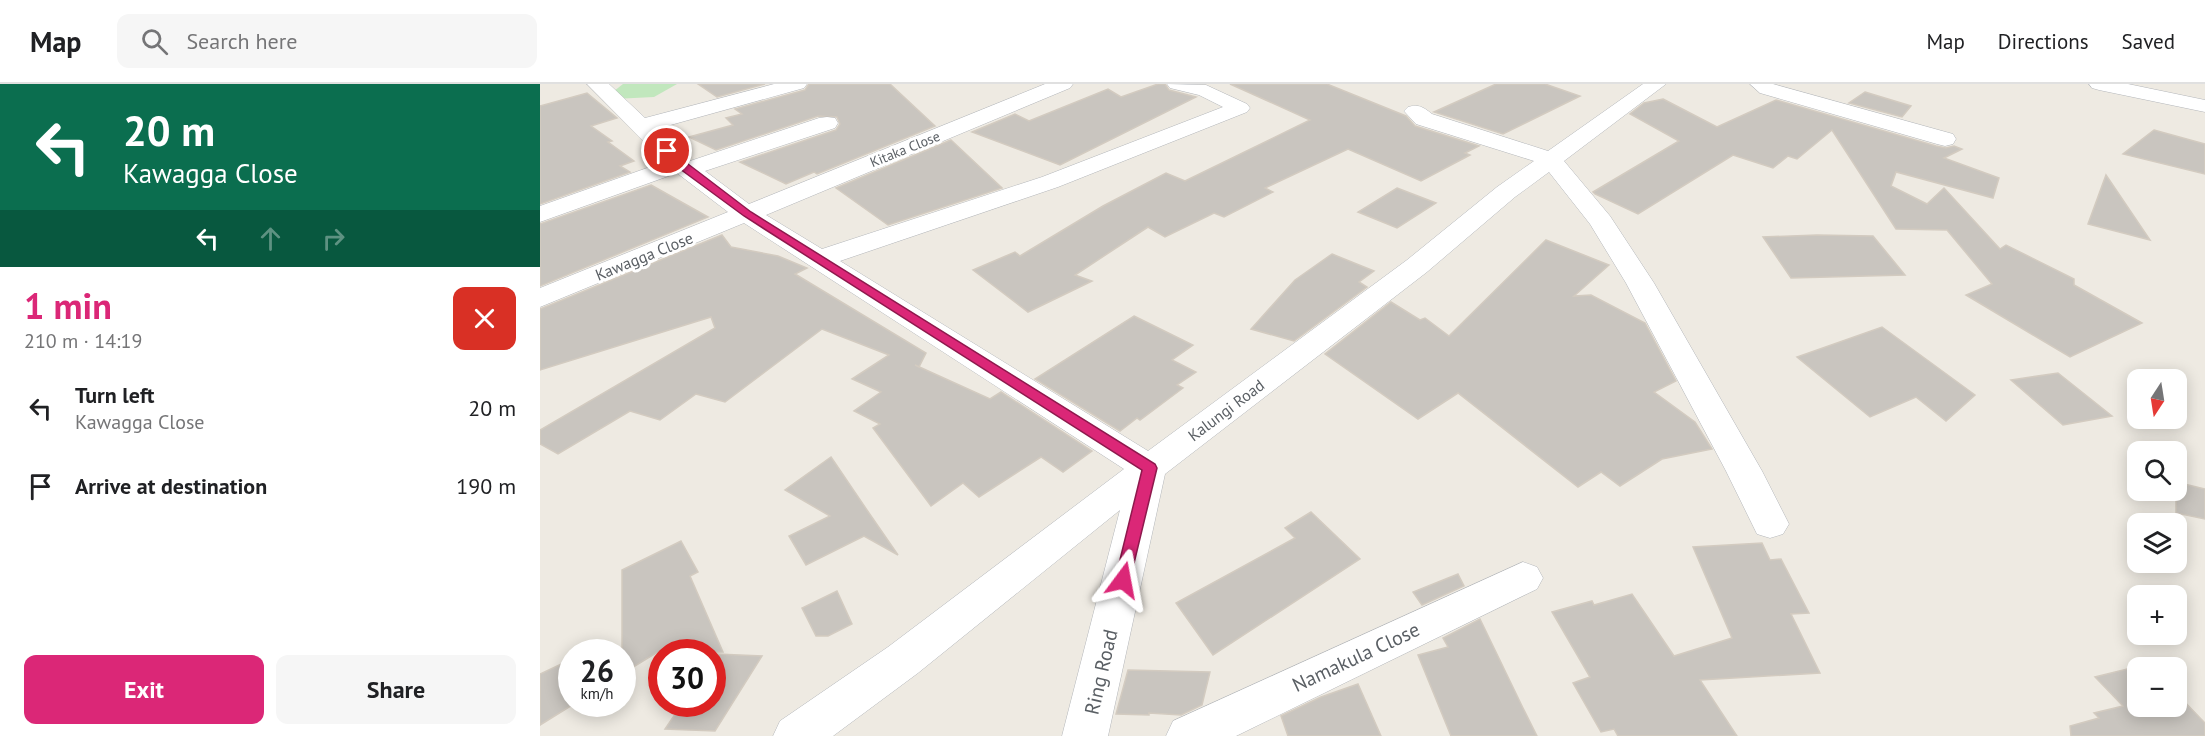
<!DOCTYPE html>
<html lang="en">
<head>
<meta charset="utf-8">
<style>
  :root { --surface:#fff; --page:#f6f6f6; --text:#202124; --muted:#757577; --line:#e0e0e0; --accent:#db2777 }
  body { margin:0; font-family:"PT Sans",sans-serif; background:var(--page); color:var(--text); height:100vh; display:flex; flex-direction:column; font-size:22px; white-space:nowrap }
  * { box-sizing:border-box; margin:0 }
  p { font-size:20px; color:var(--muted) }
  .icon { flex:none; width:33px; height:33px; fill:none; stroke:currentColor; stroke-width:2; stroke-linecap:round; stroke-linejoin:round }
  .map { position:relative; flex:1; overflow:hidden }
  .drawer { display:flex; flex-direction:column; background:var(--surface); width:540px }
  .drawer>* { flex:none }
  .banner { background:#0b6e4f; color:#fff; overflow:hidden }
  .needle { width:39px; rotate:192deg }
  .buttons { position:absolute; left:1587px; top:285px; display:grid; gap:12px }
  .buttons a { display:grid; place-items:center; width:60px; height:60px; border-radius:12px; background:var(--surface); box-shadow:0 3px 15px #0003; font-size:30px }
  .speed { position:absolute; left:18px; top:555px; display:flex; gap:12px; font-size:30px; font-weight:700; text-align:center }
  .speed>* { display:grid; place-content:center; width:78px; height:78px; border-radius:50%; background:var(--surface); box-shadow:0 3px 15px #0003; line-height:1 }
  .speed small { font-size:15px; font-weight:400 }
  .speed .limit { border:9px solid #d22; background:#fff; color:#111 }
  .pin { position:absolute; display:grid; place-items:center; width:51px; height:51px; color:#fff; margin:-26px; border:3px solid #fff; border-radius:50%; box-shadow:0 2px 6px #0007 }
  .me { position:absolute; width:66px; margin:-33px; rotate:13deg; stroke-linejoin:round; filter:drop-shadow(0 0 4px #0008) }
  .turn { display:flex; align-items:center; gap:21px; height:126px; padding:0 24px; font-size:27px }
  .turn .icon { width:78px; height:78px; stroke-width:2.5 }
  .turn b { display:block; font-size:42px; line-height:51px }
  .lanes { display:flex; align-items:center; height:57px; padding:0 24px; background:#0003; justify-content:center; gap:30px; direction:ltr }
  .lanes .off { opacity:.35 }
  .round { display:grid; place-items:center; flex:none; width:63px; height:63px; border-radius:12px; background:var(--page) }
  .overview { display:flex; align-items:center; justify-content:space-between; height:102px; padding:0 24px }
  h1 { font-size:36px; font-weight:700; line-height:45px; color:var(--accent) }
  .action { display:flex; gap:12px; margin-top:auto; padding:12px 24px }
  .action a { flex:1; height:69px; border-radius:12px; background:var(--accent); color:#fff; font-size:24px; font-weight:700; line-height:69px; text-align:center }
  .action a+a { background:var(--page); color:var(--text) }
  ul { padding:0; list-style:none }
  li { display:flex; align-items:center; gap:18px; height:78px; padding:0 24px }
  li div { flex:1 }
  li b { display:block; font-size:22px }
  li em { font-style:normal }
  header { display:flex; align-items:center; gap:36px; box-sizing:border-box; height:84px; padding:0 30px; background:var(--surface); border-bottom:2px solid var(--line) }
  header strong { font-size:28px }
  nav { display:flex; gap:33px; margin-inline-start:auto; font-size:21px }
  .search { width:420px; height:54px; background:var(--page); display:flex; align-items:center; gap:15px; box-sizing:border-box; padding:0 21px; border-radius:12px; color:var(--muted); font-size:22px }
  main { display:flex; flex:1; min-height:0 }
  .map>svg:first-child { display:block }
  .green { fill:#c1e7bd }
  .building { fill:#c9c5bf; stroke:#d3cbc0; stroke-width:1.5 }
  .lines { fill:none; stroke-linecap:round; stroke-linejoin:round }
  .minor-casing { stroke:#b3b6ba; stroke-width:1 }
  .minor { fill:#fff; fill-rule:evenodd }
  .route { fill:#db2777; stroke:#8e194d; stroke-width:1.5 }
  .labels { text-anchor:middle; stroke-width:6; stroke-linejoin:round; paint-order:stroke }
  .far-street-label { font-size:14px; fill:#5a5f64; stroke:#fff }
  .street-label { font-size:16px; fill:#5a5f64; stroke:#fff }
  .near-street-label { font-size:20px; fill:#5a5f64; stroke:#fff }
</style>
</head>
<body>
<header>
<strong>Map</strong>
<div class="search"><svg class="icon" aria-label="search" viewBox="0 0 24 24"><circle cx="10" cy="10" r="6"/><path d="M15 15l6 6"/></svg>Search here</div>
<nav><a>Map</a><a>Directions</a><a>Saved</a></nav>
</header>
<main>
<section class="drawer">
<div class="banner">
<div class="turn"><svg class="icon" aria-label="left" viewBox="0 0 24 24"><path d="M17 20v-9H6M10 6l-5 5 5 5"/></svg><div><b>20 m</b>Kawagga Close</div></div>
<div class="lanes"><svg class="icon" aria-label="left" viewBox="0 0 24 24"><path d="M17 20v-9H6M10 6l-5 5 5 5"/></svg><svg class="icon off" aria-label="ahead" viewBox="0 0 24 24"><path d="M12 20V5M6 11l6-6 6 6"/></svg><svg class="icon off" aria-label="right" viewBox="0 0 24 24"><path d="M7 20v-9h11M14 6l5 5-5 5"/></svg></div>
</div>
<div class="overview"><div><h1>1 min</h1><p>210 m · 14:19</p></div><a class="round" style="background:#d93025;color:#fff"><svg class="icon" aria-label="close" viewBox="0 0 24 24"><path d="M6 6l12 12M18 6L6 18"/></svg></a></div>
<ul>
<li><svg class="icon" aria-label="left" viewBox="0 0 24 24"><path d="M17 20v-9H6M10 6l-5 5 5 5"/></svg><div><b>Turn left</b><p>Kawagga Close</p></div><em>20 m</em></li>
<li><svg class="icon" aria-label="arrive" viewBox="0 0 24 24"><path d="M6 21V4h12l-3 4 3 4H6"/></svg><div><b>Arrive at destination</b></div><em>190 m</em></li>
</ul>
<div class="action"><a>Exit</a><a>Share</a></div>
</section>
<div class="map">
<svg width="1665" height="652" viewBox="0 0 1665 652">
  <rect width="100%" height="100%" fill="#eeeae2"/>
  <polygon class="green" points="83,0 137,0 114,13 74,15 69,11"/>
  <g class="building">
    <polygon points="158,0 225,0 177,13"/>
    <polygon points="269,0 350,0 395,42 277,90 274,88 246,100 200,78 296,46 300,40 297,33 278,32 176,66 149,53 193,41 186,34 202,30 195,25 265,6"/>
    <polygon points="618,0 625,0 629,6 656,13 520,81 432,48 475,30 489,37 568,5 581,13"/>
    <polygon points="690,0 787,0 866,32 875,42 939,62 925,69 930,71 881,97 808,65 725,104 733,108 684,133 674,129 625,153 608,143 535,191 552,197 488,228 433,186 475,168 480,172 563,122 626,89 645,97 770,36"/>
    <polygon points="956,0 1005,0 1040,12 963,50 894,28"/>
    <polygon points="1325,8 1371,22 1362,33 1309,19"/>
    <polygon points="47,9 77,34 51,42 72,57 68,58 94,77 80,82 90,88 0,120 0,22"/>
    <polygon points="1123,15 1177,43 1236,16 1396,62 1406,64 1414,62 1422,65 1404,74 1459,94 1453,114 1356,88 1351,102 1387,120 1404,104 1460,165 1466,161 1534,195 1534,201 1602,239 1530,273 1426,211 1452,200 1407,146 1356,145 1292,46 1257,75 1248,72 1233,84 1193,71 1098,130 1055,110 1053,108 1139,57 1090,30 1104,19"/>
    <polygon points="1614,46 1665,60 1665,90 1583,70"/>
    <polygon points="411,56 462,104 348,141 296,104"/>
    <polygon points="1566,91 1610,156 1548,140"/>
    <polygon points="111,101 168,133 0,202 0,140"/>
    <polygon points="857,104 896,119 857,144 818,128"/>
    <polygon points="182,151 191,163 238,172 267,184 255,190 386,269 379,283 375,281 450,315 461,308 552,367 523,388 501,373 439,413 423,399 391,422 333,344 340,340 314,327 341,308 312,295 349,271 282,245 185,318 156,310 120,336 90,327 18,370 0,360 0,346 175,244 171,233 0,286 0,225"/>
    <polygon points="1277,151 1333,152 1365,191 1251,194 1223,153"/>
    <polygon points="1006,156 1069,181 1034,212 1051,211 1105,239 1136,297 1114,308 1155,338 1172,365 1122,375 1080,402 1061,388 1038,403 918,309 878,335 785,270 851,218 880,236 885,234 909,252"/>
    <polygon points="792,170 834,187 819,198 827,203 754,257 711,245 755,196"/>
    <polygon points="594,232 653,261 632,276 656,288 637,301 643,304 600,336 597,334 580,347 495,295"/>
    <polygon points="1342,243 1435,311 1406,337 1376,313 1330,333 1257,273"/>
    <polygon points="1518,289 1572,332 1523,341 1471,296"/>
    <polygon points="291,373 329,429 358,471 324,452 266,481 249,452 290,432 245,406"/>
    <polygon points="1636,398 1665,405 1665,435 1636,429"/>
    <polygon points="771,428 820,475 673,571 636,519 755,454 745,444"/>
    <polygon points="141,457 158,488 150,492 183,568 116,569 82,590 82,486"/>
    <polygon points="1222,459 1230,476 1241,475 1269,529 1251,530 1280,589 1160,596 1197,652 1078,652 1074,645 1061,648 1033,599 1050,593 1012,528 1052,517 1054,521 1092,510 1134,572 1192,554 1153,463"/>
    <polygon points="918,490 924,502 882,521 873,508"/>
    <polygon points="297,507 312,540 288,552 276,552 262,524"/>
    <polygon points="940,535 983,624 997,652 911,652 878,571 908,563 903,554"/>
    <polygon points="176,570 222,572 175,647 125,645 142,620 172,620 172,575"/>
    <polygon points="32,575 32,620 34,620 0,641 0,590"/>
    <polygon points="1587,585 1598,596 1598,624 1636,622 1636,614 1640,613 1665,639 1665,652 1531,652 1530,642 1559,634 1554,629 1583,622 1555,593"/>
    <polygon points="588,586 670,588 662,621 641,631 609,629 609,631 576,630"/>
    <polygon points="818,600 841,652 748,652 741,632 781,613"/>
  </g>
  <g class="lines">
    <defs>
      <g id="minor">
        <path d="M47,0H69L105,34L234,0H267L264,4L116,45L150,77L279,34L287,33L295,34L298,39L295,44L165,87L209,120L505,0H533L530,4L226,131L282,165L502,93L683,23L659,11L630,4L627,0L666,1L707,20L710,24L707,28L518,103L300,177L608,367L867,176L957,103L994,77L876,40L864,27L868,23C879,20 883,23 892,30L1008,67L1103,0H1126L1024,77L1070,132L1114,199L1222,387L1249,440L1243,450L1230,454L1217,450L1186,387L1086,199L1050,140L1009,88L975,113L887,188L625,390L568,652H522L580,426L378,589L293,652H233L240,637L348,563L584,385L204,139L0,223V204L188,128L137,89L0,138V122L124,78Z"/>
        <polygon points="1210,0 1233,0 1413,50 1416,55 1413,60 1405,62 1397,60 1220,9"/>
        <polygon points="1549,0 1588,0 1665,16 1665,28 1559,6 1552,4"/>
        <polygon points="983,478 997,483 1003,494 997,505 696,652 626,652 633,637"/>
      </g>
    </defs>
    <use href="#minor" class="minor-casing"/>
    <use href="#minor" class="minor"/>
  </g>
  <polygon class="route" points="127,64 211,128 615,380 617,384 589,500 583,502 577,500 575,496 602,386 204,132 136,82 122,67"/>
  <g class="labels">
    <g class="far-street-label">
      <text transform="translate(365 65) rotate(-22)" y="5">Kitaka Close</text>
    </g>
    <g class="street-label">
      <text transform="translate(104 172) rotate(-22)" y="6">Kawagga Close</text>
      <text transform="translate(686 326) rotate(-37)" y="6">Kalungi Road</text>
    </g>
    <g class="near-street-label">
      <text transform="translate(816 573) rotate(-25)" y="7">Namakula Close</text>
      <text transform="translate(561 588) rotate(-77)" y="7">Ring Road</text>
    </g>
  </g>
</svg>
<div class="buttons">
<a><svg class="needle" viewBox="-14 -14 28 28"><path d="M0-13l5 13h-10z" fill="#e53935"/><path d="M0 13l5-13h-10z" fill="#757577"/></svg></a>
<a><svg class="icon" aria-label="search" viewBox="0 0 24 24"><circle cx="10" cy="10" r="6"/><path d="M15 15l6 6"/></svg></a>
<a><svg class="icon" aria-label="layers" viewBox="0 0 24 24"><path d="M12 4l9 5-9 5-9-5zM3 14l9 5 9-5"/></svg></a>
<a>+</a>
<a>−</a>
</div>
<div class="speed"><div>26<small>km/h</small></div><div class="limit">30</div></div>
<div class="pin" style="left:127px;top:67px;background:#d93025"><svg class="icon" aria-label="arrive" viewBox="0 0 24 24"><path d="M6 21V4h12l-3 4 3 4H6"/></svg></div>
<svg class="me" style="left:583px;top:496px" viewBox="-20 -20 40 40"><path d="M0-17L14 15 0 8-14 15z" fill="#db2777" stroke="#fff" stroke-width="4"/></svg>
</div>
</main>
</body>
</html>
